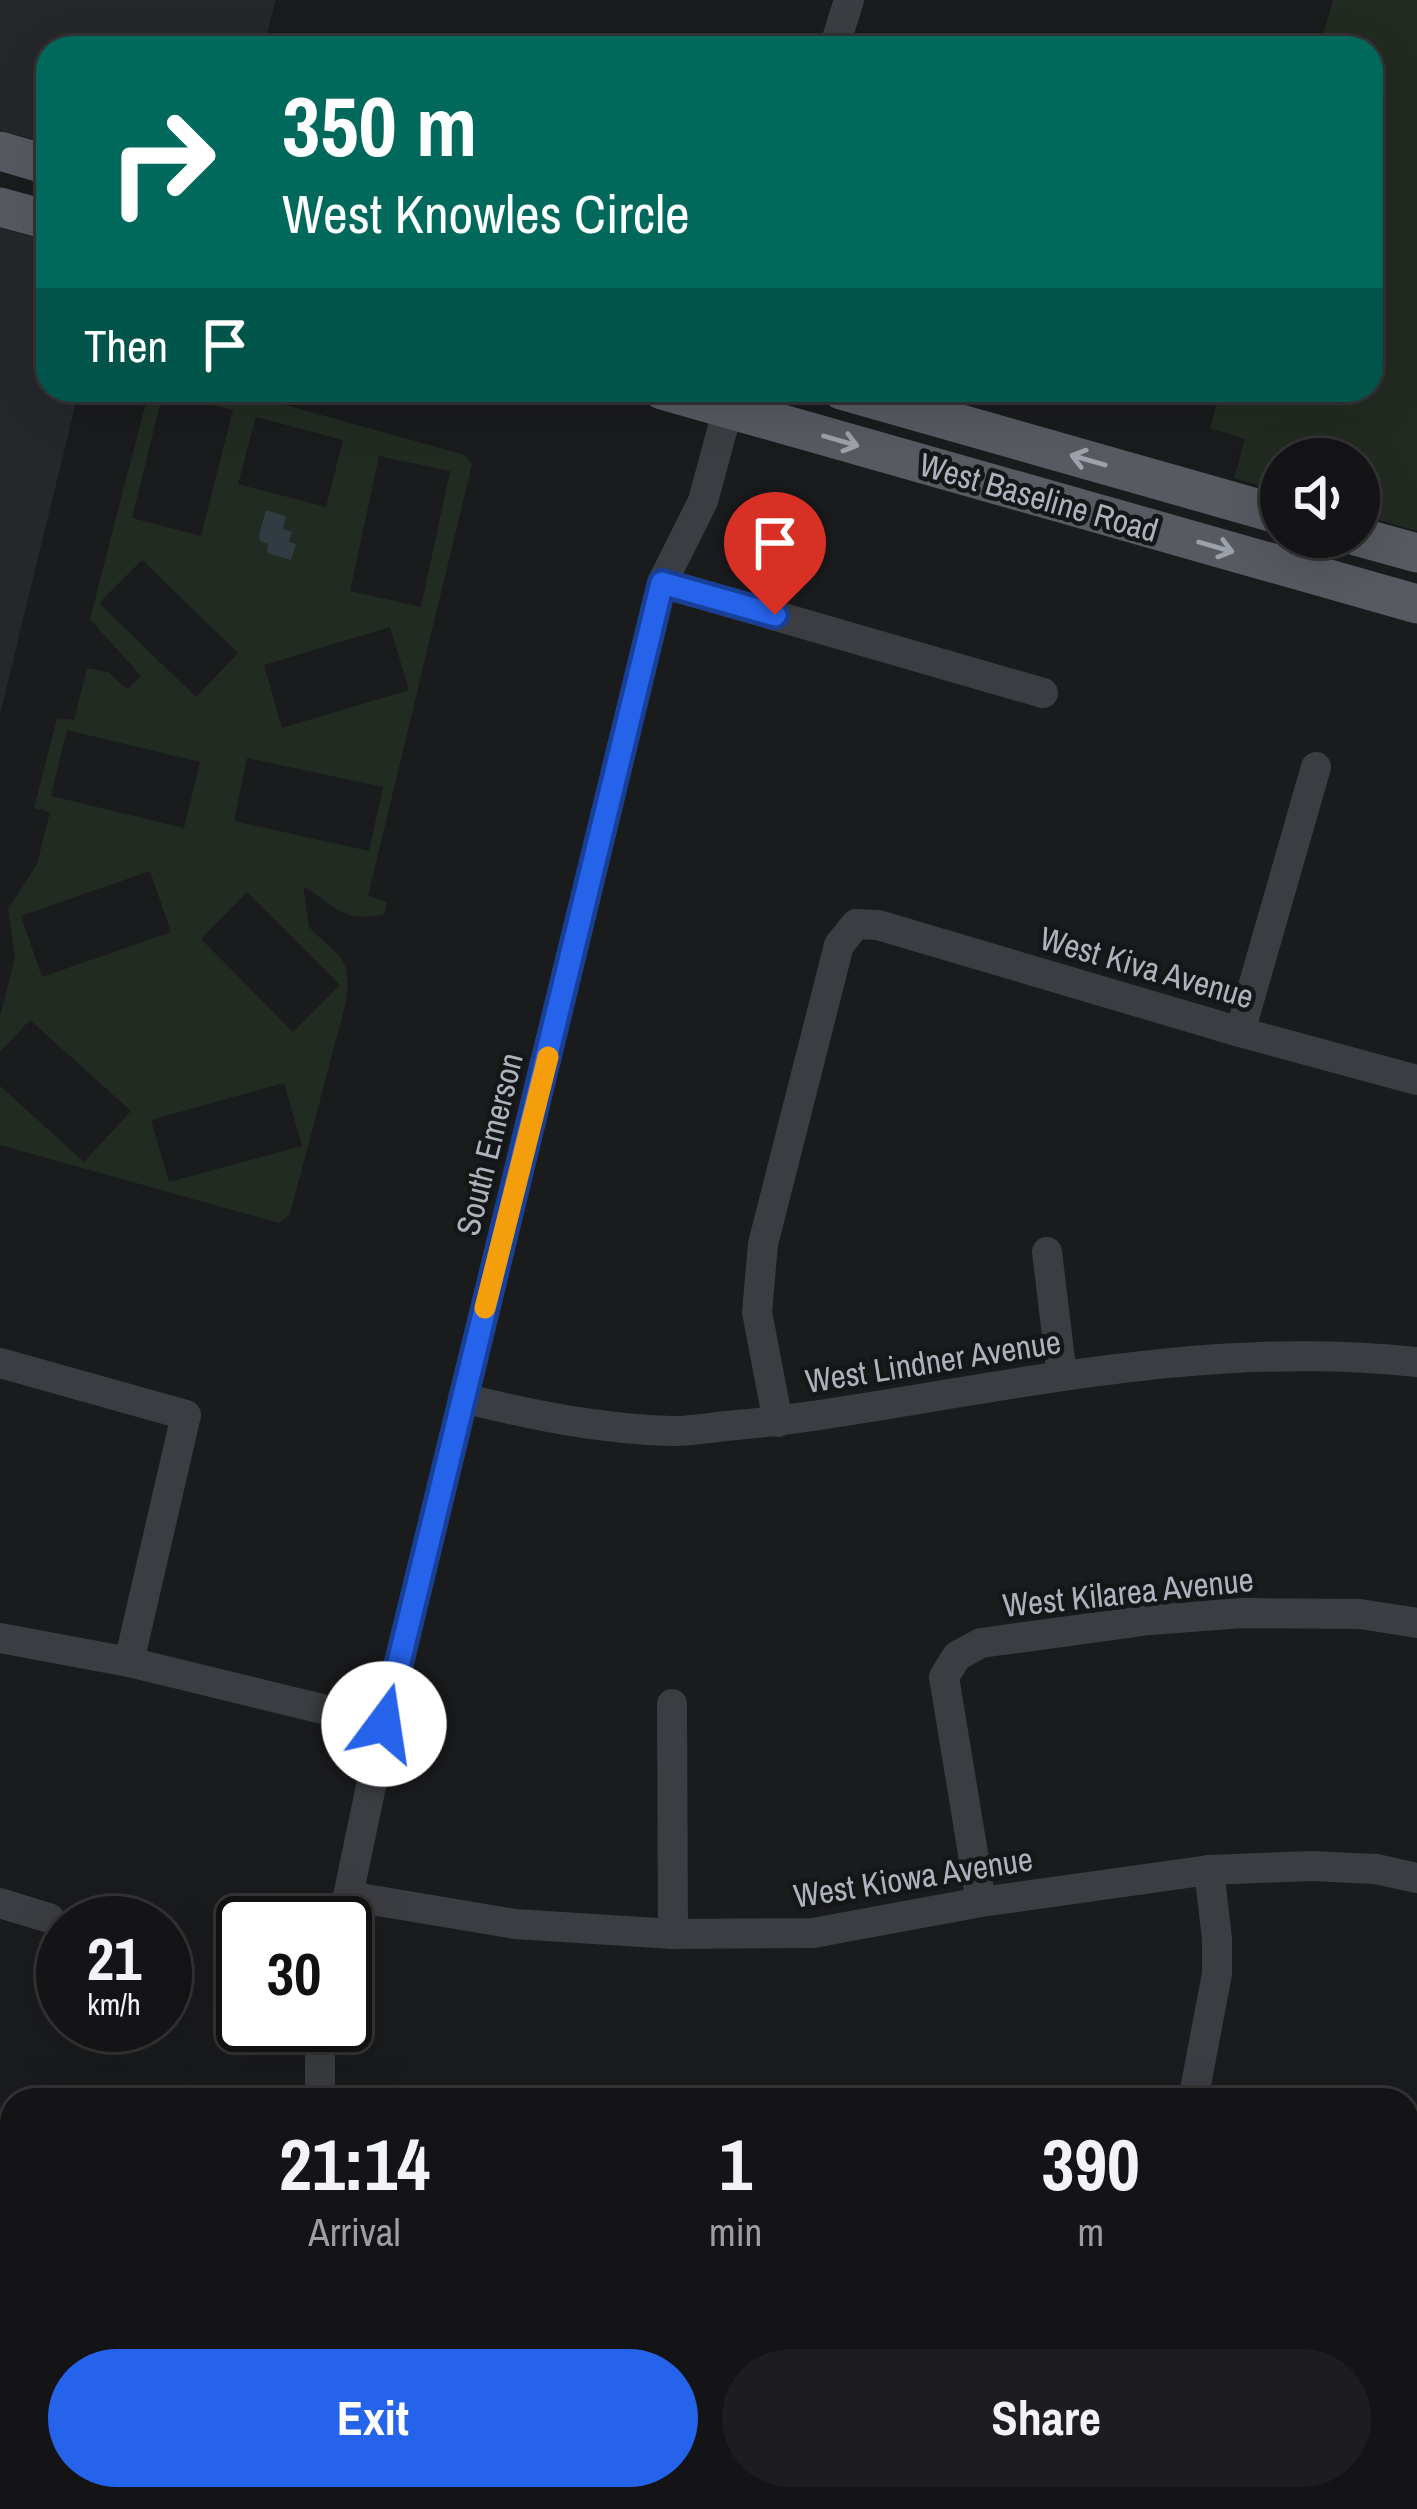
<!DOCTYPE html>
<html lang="en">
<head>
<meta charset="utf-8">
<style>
  :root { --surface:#141416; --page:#1d1d1f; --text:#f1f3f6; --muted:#9d9ea1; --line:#333335; --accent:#2563eb }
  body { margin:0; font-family:"Archivo Narrow",sans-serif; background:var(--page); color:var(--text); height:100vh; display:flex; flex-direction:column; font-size:45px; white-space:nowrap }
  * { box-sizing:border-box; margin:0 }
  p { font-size:39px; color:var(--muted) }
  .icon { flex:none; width:66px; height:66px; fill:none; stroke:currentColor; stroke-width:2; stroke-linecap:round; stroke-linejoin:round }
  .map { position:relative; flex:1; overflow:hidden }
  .side { position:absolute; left:0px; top:2088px; width:1419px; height:423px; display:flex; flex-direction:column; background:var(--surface); border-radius:36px 36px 0 0; box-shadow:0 12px 48px #0002,0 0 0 3px var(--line) }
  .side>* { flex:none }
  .hud { position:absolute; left:36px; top:36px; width:1347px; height:366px; border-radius:36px; box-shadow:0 12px 48px #0002,0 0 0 3px var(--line); background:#00695c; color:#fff; overflow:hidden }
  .fabs { position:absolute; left:1260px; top:438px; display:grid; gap:24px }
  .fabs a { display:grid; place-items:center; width:120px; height:120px; border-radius:50%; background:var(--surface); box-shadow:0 12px 48px #0002,0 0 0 3px var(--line); font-size:60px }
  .speed { position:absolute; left:36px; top:1896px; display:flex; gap:24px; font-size:60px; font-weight:700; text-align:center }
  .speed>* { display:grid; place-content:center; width:156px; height:156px; border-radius:50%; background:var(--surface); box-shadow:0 12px 48px #0002,0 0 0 3px var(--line); line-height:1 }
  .speed small { font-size:30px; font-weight:400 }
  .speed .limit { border:6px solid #111; border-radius:18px; background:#fff; color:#111 }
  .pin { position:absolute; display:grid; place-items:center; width:102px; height:102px; color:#fff; margin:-123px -51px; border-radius:50% 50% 50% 0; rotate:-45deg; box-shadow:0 0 12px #0007 }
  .pin .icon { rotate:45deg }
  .me { position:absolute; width:132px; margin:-66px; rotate:14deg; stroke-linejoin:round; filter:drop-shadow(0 0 9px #0008) }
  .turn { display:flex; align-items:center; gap:42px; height:252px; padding:0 48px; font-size:54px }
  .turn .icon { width:156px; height:156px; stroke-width:2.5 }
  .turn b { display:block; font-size:84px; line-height:102px }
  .then { display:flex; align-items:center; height:114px; padding:0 48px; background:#0003; gap:24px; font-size:45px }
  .eta { display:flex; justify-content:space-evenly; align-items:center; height:204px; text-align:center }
  .eta b { font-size:72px; font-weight:700; line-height:84px }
  .button { display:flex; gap:24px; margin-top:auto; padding:24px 48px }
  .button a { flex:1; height:138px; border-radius:72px; background:var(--accent); color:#fff; font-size:48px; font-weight:700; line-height:138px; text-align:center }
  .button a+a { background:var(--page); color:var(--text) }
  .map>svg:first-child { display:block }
  .built { fill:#26272a }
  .green { fill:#222b22; fill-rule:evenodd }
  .water { fill:#303c41 }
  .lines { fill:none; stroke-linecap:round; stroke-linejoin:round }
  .minor { stroke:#3b3d42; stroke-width:30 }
  .major { stroke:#575a61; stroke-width:39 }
  .oneway { stroke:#9ca1aa }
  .route-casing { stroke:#184099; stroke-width:30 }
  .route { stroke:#2563eb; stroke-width:21 }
  .slow { stroke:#f59e0b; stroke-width:21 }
  .labels { text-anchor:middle; stroke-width:9; stroke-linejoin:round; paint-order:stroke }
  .street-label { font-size:33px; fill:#adb3bc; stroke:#151618 }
</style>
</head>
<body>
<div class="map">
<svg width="1417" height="2509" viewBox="0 0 1417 2509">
  <rect width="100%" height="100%" fill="#1a1b1d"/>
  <g class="built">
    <polygon points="0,0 276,0 263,48 48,48 48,144 0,130"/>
    <polygon points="0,228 48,241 48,390 79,390 0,714"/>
  </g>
  <g class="green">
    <polygon points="1333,0 1417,0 1417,531 1359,514 1359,459 1281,459 1281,492 1234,478 1245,439 1210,428 1221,390 1371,390 1371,48 1319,48"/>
    <path d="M149,390H232L465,455L472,464L368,896L387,902L384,914C343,924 335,905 303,886L309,927C338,958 352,953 346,1002L290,1214L279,1223L0,1145V1086L84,1162L131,1111L30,1020L0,1052V1016L15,957L8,909L37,864L50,812L34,808L57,718L74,720L87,668L108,672L127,689L141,676L90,619ZM163,393L233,410L201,536L132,518ZM256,417L343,440L326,507L238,484ZM379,456L450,471L421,607L350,591ZM142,560L238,653L196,697L99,603ZM390,627L409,690L282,728L264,665ZM67,730L200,762L184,828L51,796ZM247,758L383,787L369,851L234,821ZM150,871L171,932L42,977L21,916ZM247,892L340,985L293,1032L201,939ZM284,1083L302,1146L169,1182L151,1120Z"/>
    <polygon points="55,2499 609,2499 607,2509 52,2509"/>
  </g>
  <polygon class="water" points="266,510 286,516 283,529 292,532 289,542 296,544 291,560 267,553 268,544 260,541 259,535"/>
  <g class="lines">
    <g class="minor">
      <polyline points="834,48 849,0"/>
      <polyline points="662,583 1043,693"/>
      <polyline points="1240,1032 1316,767"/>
      <polyline points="1047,1252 1062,1376"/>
      <polyline points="0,1363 186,1415 129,1662"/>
      <path d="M463,1398C531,1415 600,1429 671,1431C689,1431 708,1428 726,1426C787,1421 847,1411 907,1401C1076,1373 1245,1343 1417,1362"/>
      <polyline points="778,1422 757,1312 763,1244 839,945 856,924 878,925 1240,1032 1417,1080"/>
      <polyline points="0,1638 129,1662 384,1724"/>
      <polyline points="672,1704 673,1934"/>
      <polyline points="348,1896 515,1924 673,1934 813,1933 981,1902 1209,1870 1312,1866 1376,1869 1417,1878"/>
      <polyline points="981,1902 944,1677 957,1656 981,1643 1150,1620 1243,1613 1360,1614 1417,1623"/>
      <polyline points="0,1903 49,1918"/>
      <polyline points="337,1923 348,1896 384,1724 662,583 703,501 733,390"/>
      <polyline points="320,2025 320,2100"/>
      <polyline points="1193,2100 1217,1974 1217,1939 1209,1870"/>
      <polyline points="1407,2308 1417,2311"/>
      <polyline points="1124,2499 1162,2509"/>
      <polyline points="633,2509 634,2499"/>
    </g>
    <g class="major">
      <polyline points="0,151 48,165"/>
      <polyline points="0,207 48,220"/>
      <polyline points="662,390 1417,604"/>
      <polyline points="841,390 1281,515"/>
      <polyline points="1359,537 1417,553"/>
    </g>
  </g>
  <defs><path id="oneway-shaft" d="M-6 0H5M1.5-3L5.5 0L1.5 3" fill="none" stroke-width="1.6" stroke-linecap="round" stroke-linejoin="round" transform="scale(3)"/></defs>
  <g class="oneway">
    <use href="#oneway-shaft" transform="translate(841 441) rotate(16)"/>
    <use href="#oneway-shaft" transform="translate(1088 460) rotate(-164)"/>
    <use href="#oneway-shaft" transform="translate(1216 547) rotate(16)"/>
  </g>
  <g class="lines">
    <defs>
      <polyline id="route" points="384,1724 662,583 775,615"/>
    </defs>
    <use href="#route" class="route-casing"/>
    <use href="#route" class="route"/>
    <polyline class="slow" points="485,1308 548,1057"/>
  </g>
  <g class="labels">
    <g class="street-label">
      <text transform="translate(1039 497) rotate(16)" y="12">West Baseline Road</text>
      <text transform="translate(1147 967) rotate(16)" y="12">West Kiva Avenue</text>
      <text transform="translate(489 1144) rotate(-76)" y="12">South Emerson</text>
      <text transform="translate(933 1361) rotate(-9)" y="12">West Lindner Avenue</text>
      <text transform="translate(1128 1592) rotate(-6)" y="12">West Kilarea Avenue</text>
      <text transform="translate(913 1877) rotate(-9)" y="12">West Kiowa Avenue</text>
    </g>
  </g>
</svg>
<div class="fabs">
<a><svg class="icon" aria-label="sound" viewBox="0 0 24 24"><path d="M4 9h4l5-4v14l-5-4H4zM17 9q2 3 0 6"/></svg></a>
</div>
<div class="speed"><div>21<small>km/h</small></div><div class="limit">30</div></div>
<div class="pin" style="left:775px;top:615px;background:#d93025"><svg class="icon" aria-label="arrive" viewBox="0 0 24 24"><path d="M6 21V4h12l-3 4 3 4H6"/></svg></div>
<svg class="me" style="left:384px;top:1724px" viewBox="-20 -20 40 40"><circle r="19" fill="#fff"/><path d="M0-13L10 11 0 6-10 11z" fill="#2563eb"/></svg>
<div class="hud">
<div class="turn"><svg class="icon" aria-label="right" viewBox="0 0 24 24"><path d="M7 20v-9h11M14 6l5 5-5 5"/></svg><div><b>350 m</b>West Knowles Circle</div></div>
<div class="then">Then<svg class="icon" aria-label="arrive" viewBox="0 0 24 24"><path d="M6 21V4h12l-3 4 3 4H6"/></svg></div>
</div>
<section class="side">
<div class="eta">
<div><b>21:14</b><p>Arrival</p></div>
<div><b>1</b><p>min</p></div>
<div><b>390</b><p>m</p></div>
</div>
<div class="button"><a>Exit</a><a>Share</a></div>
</section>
</div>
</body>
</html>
